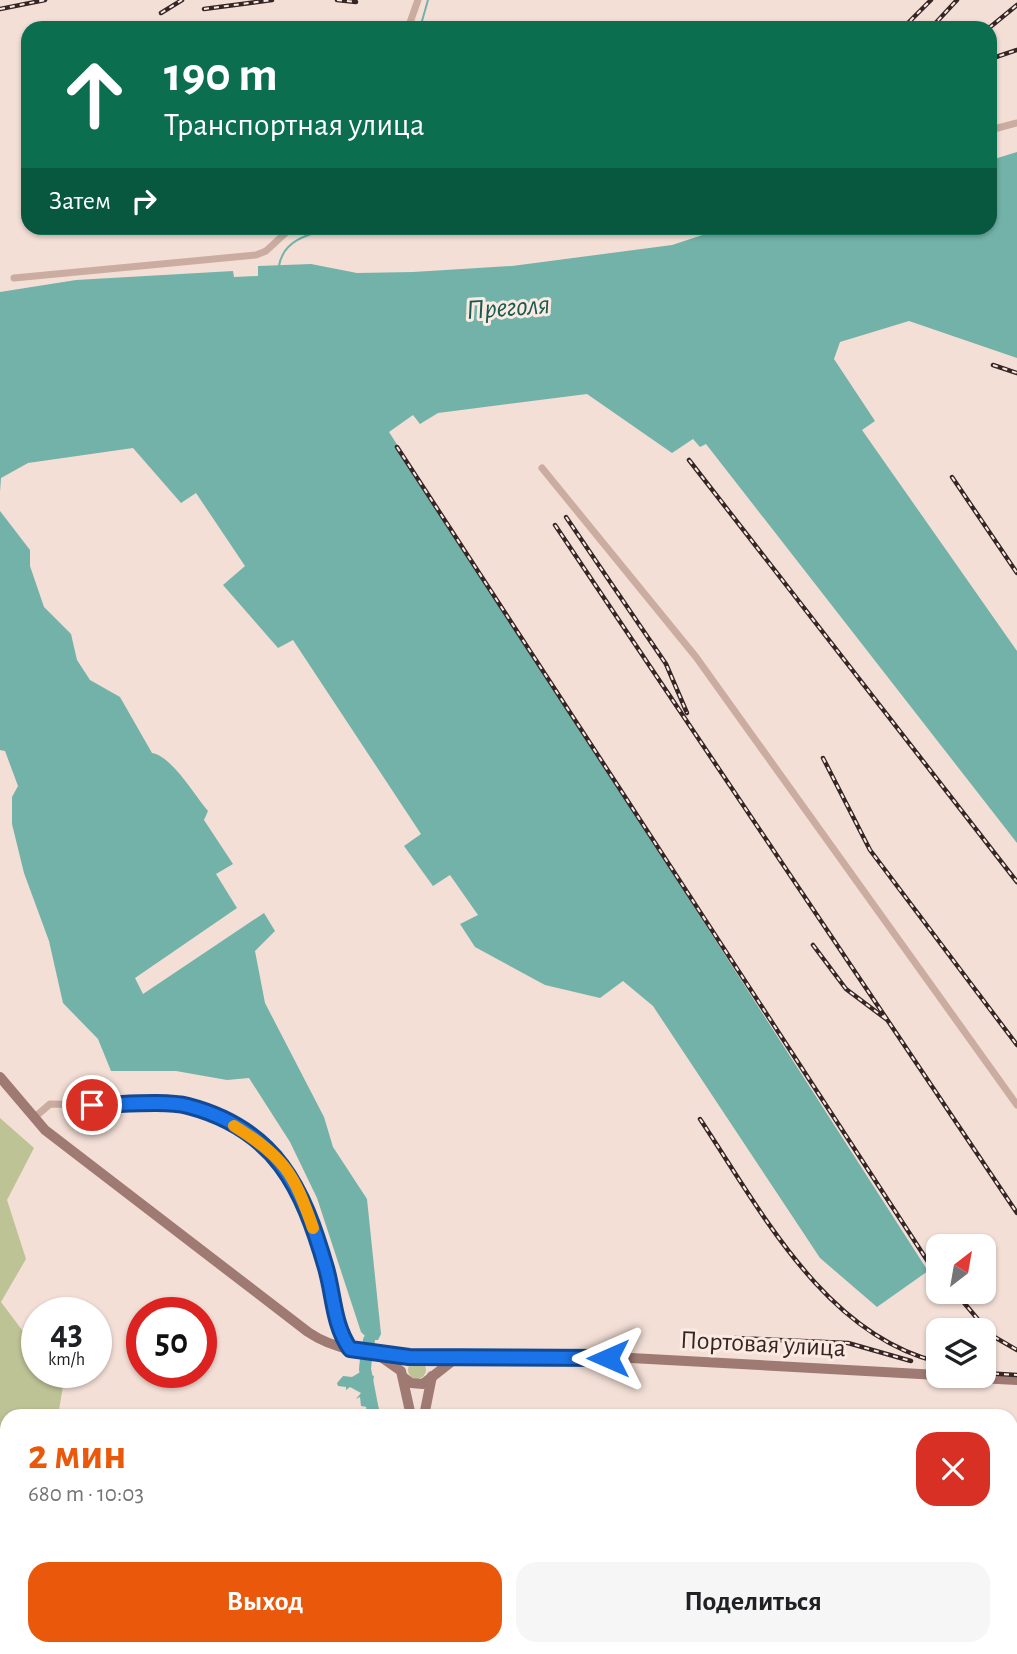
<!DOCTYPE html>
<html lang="ru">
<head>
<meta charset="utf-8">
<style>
  :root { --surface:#fff; --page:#f6f6f6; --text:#202124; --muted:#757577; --accent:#ea580c }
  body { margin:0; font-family:"Alegreya Sans",sans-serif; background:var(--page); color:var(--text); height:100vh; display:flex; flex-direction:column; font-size:26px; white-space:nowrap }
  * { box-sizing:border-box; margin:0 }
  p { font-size:23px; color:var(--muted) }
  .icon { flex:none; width:38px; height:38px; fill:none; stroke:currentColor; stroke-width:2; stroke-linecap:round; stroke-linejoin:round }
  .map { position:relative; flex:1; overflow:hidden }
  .sheet { position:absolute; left:0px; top:1409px; width:1018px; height:247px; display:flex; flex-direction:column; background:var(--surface); border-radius:21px 21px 0 0; box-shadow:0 2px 5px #0004 }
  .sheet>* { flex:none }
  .hud { position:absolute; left:21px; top:21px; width:976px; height:214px; border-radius:21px; box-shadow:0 2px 5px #0004; background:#0b6e4f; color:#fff; overflow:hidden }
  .needle { width:46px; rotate:31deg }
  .tools { position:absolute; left:926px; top:1234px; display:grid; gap:14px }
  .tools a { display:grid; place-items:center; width:70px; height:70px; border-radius:14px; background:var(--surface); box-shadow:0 2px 5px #0004; font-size:35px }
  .speed { position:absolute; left:21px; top:1297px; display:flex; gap:14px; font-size:35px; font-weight:700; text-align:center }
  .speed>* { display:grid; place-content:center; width:91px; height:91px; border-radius:50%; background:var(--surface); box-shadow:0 2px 5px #0004; line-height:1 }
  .speed small { font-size:18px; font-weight:400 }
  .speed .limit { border:10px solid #d22; background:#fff; color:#111 }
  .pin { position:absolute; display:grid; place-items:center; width:60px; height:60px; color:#fff; margin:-30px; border:4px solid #fff; border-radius:50%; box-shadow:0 2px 7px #0007 }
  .me { position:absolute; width:77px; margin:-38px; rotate:270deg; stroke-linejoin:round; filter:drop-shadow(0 0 5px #0008) }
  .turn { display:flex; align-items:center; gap:24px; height:147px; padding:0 28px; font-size:32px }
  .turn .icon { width:91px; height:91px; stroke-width:2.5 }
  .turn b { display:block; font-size:49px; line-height:60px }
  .then { display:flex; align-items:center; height:66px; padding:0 28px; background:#0003; gap:14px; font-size:26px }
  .round { display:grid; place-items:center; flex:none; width:74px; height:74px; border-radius:21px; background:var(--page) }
  .overview { display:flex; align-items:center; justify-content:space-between; height:119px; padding:0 28px }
  h1 { font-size:42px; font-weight:700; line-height:52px; color:var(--accent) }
  .cta { display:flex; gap:14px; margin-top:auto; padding:14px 28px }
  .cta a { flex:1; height:80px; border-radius:21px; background:var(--accent); color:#fff; font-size:28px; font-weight:700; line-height:80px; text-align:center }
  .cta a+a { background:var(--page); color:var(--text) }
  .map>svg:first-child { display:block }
  .green { fill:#bdc395 }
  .water { fill:#73b2a8 }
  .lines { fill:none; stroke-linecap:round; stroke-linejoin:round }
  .stream { stroke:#73b2a8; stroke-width:2 }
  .river { stroke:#73b2a8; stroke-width:12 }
  .street { stroke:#cbaca1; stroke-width:7 }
  .secondary { stroke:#9f7a73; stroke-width:10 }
  .rail-casing { stroke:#352625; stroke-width:4.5 }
  .rail { stroke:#faeae2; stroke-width:2; stroke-dasharray:5; stroke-linecap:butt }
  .route-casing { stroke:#114b97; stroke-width:18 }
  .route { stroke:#1a73e8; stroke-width:12 }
  .slow { stroke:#f59e0b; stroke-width:12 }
  .labels { text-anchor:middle; stroke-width:6; stroke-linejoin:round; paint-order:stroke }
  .street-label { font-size:26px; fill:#352625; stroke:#faeae2 }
  .water-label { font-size:28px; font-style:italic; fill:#175a50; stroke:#faeae2 }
</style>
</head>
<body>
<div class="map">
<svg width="1017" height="1654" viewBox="0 0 1017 1654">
  <rect width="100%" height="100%" fill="#f3dfd6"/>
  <g class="green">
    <polygon points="0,1118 34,1148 7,1200 26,1259 1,1302 37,1350 37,1372 53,1372 63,1386 58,1416 7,1416 7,1648 219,1649 215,1654 0,1654"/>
    <circle cx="417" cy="1370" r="9"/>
    <polygon points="345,1648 463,1648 463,1649 456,1654 344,1654"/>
  </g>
  <g class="water">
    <polygon points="1017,152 1017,358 909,321 840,342 834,359 875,421 862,430 1017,651 1017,843 706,444 700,447 693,439 672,453 587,394 438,413 420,424 413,415 389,432 928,1271 877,1307 820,1258 653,1006 623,981 600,998 545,985 475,947 460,924 478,915 450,875 433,886 404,846 421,834 293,640 278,648 223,585 245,566 196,493 181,503 133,448 28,463 1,478 0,492 0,292 76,280 233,271 234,277 258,276 258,266 311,264 357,273 413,272 512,266 672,245 724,228 990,228 991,160"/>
    <path d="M0,511L30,550V566L44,607L71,634L77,660L90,680L120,697L152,753C172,756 194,795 208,811L204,820L233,864L216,874L237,908L135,978L143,994L264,913L275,931L255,951L265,1003L324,1117L333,1147L367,1199L381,1334L378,1340H369L361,1332L317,1198L290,1142L249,1078L227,1080L176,1071H111L98,1039L63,1003L49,941L24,873L12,824V797L18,786L5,751L0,750Z"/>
    <polygon points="362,1371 374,1376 372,1387 381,1416 364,1416 367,1407 361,1406 360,1397 356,1399 361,1393 350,1387 346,1390 346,1387 338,1386 337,1383 343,1376 352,1377"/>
  </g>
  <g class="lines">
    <g class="stream">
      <polyline points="420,28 428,0"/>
      <path d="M279,266C283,240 309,234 331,228"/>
    </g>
    <g class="river">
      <polyline points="368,1347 369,1340"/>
      <polyline points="366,1359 365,1369 374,1416"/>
    </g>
    <g class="street">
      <polyline points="408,28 418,0"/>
      <polyline points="990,130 1017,123"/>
      <polyline points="14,278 256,255 266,251 291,228"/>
      <polyline points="542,468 696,657 1017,1105"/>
      <polyline points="35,1117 50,1104 187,1106 226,1122 267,1147 291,1175 300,1193 327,1269 339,1332 350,1348"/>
    </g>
    <g class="secondary">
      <path d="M0,1077L45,1130L308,1332C337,1352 374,1354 409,1357L631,1358L938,1375"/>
      <polyline points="381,1357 401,1371 411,1416"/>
      <polyline points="940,1376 1017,1380"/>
      <polyline points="403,1377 411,1383 423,1384 456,1358"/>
      <polyline points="424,1416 432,1376"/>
      <polyline points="543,1648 547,1654"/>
    </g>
    <defs>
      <g id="rail">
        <polyline points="337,0 356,2"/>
        <polyline points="0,9 45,0"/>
        <polyline points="204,9 272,0"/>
        <polyline points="161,13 182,0"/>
        <polyline points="903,28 931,0"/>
        <polyline points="931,28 957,0"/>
        <polyline points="989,28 1017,5"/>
        <polyline points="990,59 1017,50"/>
        <polyline points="993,365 1017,373"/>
        <polyline points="397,447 938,1277"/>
        <polyline points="689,460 1017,882"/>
        <polyline points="952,477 1017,573"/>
        <polyline points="566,517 666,664 687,713"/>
        <polyline points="555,525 1017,1213"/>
        <polyline points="823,758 870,850 1017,1045"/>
        <polyline points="813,945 846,989 886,1019"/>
        <path d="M700,1119C760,1209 824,1334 938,1362"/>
        <polyline points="955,1292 991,1335 1017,1350"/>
        <polyline points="735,1338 848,1343 911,1361"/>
        <polyline points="984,1373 1017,1375"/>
      </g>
    </defs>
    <use href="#rail" class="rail-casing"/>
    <use href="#rail" class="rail"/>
  </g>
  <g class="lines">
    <defs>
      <path id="route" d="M92,1105C118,1105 165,1100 188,1106C276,1129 303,1188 326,1268C334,1296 333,1324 350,1349L409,1357L608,1358"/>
    </defs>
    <use href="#route" class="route-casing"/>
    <use href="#route" class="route"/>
    <path class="slow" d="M234,1126C284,1157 294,1173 313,1228"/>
  </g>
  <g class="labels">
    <g class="street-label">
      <text transform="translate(763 1343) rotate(3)" y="9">Портовая улица</text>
    </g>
    <g class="water-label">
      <text transform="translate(508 306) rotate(-4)" y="10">Преголя</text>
    </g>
  </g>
</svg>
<div class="tools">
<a><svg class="needle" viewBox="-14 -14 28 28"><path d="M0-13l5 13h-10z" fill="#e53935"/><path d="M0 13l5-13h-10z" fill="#757577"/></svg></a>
<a><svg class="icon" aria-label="layers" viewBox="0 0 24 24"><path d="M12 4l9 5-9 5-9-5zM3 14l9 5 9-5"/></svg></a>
</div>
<div class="speed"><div>43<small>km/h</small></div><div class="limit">50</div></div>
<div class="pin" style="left:92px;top:1105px;background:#d93025"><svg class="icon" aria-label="arrive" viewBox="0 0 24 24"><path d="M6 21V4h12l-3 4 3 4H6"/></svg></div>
<svg class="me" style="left:608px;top:1358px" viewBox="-20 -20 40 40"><path d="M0-17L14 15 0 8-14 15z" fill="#1a73e8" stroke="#fff" stroke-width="4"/></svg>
<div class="hud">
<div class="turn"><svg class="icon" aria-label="ahead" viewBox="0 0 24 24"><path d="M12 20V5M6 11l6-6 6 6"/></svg><div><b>190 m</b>Транспортная улица</div></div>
<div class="then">Затем<svg class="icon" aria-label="right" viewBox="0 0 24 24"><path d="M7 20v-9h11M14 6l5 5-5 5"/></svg></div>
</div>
<section class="sheet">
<div class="overview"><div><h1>2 мин</h1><p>680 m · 10:03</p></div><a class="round" style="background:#d93025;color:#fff"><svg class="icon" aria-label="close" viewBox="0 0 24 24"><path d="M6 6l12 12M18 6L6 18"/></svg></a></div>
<div class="cta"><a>Выход</a><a>Поделиться</a></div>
</section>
</div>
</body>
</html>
